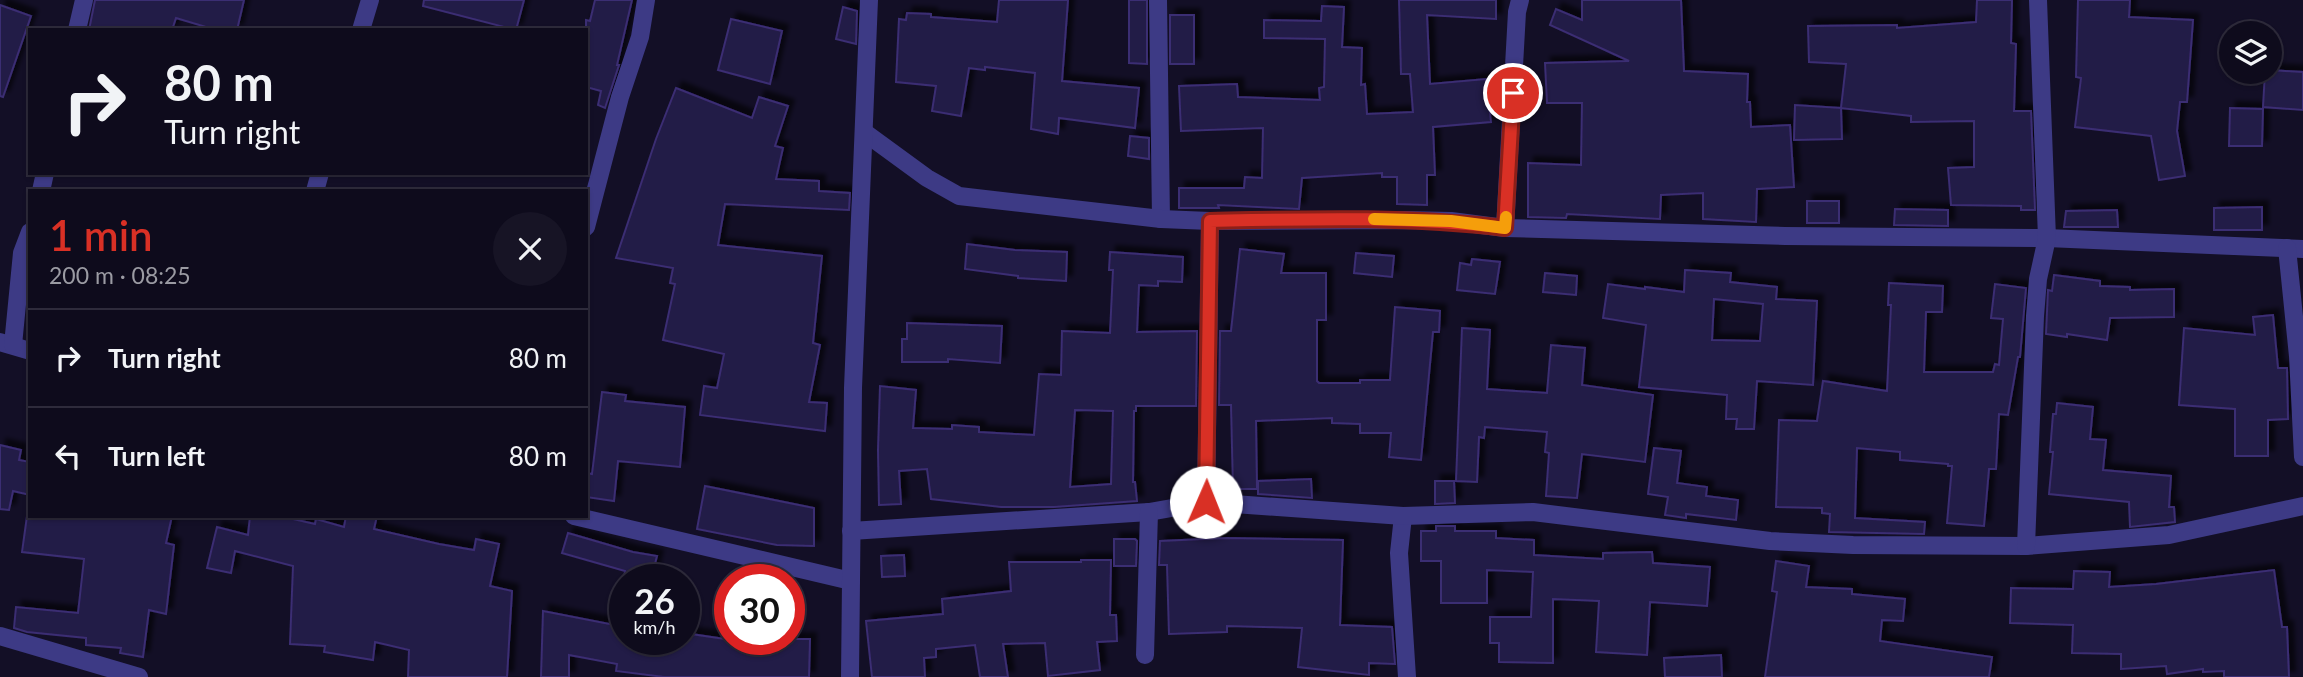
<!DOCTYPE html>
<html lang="en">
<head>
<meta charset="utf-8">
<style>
  :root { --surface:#0e0b1c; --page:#171425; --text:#f1f3f6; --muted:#9b9ba3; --line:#2e2b3b; --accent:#d93025 }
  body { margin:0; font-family:Lato,sans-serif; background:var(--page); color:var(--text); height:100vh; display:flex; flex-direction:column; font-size:26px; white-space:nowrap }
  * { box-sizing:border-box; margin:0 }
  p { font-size:23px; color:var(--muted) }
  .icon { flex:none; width:38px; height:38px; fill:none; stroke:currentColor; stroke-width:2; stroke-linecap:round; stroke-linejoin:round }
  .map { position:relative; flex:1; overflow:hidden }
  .sheet { position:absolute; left:28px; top:189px; width:560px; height:329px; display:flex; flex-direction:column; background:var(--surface); border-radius:0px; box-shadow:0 2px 5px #0004,0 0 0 2px var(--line) }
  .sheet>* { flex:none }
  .banner { position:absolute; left:28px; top:28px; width:560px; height:147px; border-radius:0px; box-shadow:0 2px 5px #0004,0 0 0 2px var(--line); background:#0e0b1c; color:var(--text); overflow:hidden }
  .fabs { position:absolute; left:2219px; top:21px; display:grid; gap:14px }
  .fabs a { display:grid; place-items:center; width:63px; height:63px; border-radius:50%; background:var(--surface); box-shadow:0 2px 5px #0004,0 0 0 2px var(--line); font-size:35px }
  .speed { position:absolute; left:609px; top:564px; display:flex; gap:14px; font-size:35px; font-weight:700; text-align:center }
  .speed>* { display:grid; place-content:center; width:91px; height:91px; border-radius:50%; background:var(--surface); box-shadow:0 2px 5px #0004,0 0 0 2px var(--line); line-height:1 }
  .speed small { font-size:18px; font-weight:400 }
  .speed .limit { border:10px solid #d22; background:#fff; color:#111 }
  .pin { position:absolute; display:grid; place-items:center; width:60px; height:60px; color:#fff; margin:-30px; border:4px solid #fff; border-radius:50%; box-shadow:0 2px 7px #0007 }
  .me { position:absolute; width:77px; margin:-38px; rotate:1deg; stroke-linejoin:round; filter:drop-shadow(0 0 5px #0008) }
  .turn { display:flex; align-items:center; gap:24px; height:147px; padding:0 21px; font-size:32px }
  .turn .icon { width:91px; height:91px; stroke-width:2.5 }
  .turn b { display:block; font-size:49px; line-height:60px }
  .round { display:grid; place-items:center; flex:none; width:74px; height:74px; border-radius:37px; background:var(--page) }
  .overview { display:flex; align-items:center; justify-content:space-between; height:119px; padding:0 21px }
  h1 { font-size:42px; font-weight:600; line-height:52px; color:var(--accent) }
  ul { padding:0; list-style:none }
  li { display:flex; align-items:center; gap:21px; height:98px; padding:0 21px; border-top:2px solid var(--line) }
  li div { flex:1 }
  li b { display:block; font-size:26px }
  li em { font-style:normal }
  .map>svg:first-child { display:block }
  .building { fill:#241b47; stroke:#3b2d73; stroke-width:2; fill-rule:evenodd; filter:url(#shadow) }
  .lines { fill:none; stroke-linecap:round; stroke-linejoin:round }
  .street { stroke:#3d3a85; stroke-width:18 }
  .route-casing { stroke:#8d1f18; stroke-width:18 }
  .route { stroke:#d93025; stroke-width:12 }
  .slow { stroke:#f59e0b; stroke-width:12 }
</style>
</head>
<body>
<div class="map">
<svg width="2303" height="677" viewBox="0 0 2303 677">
  <defs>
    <filter id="shadow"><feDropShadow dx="6" dy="-6" stdDeviation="2" flood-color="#0009"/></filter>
  </defs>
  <rect width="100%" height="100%" fill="#130f26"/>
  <g class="building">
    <polygon points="95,0 244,0 237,30 216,30 176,18 172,30 89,30"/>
    <polygon points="424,0 524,0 516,30 423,6"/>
    <polygon points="595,0 632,0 617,65 619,65 605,108 598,105 601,91 586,87 586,20 590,21"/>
    <polygon points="999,0 1068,0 1062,81 1139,88 1135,128 1059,118 1058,134 1031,129 1035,73 985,67 985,70 969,68 961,116 932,111 936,86 896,82 899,19 906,20 907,13 931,14 931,17 997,22"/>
    <polygon points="1129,0 1147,0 1147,64 1129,63"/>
    <polygon points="1399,0 1496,0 1496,19 1427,15 1430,84 1486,79 1491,122 1433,127 1435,175 1427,175 1427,205 1397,204 1397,177 1382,177 1382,173 1302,178 1299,209 1218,205 1219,208 1179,208 1179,188 1244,188 1245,177 1262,178 1263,128 1181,131 1179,86 1237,84 1238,97 1320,100 1319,88 1324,87 1325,39 1264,38 1264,20 1321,21 1322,6 1344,7 1342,47 1362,48 1361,85 1365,84 1367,114 1413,112 1410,74 1401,74"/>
    <polygon points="1582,0 1681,0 1684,71 1748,74 1747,102 1750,102 1751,127 1790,125 1794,187 1757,189 1756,222 1703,219 1703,193 1661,195 1660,219 1567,214 1566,218 1528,217 1528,163 1581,165 1582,103 1547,103 1545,63 1629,61 1550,25 1556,9 1582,20"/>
    <polygon points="1977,0 2012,0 2011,43 2016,44 2014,111 2031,111 2035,210 2021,210 2021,206 1951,205 1948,168 1974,167 1974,121 1911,122 1911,116 1841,108 1842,139 1794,140 1795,105 1841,108 1846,64 1809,62 1808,26 1897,25 1897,28 1976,22"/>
    <polygon points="2078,0 2130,0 2129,17 2193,20 2187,102 2180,102 2177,131 2185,176 2159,180 2151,136 2075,127 2081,78 2076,77"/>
    <polygon points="0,5 31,16 3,97 0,96"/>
    <polygon points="843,7 857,11 856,44 836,39"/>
    <rect x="1170" y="15" width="24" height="49"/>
    <polygon points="731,19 782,31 770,84 718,70"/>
    <polygon points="2270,70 2303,72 2303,110 2263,107 2265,72 2270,72"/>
    <polygon points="676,88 752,118 759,97 788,106 775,146 783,148 776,179 819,181 819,191 850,193 849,210 725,204 718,245 822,256 813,343 820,345 809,402 827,403 825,431 700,415 704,386 717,388 724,354 663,340 675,284 670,283 673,268 616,258 656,139"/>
    <polygon points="2230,108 2263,109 2262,146 2229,146"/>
    <polygon points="1130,136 1149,138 1149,159 1128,156"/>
    <rect x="1807" y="201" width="32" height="22"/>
    <polygon points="2262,207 2262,230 2214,230 2214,208"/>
    <polygon points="1895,209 1948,210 1948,226 1894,225"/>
    <polygon points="2117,210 2118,227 2064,227 2066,211"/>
    <polygon points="967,244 1015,250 1067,252 1066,281 1018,278 1018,276 965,269"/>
    <polygon points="1240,249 1284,254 1281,273 1326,273 1326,320 1317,320 1317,381 1319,383 1360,383 1360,380 1390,380 1395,307 1440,311 1439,332 1433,332 1421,460 1389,457 1391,433 1360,433 1360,424 1332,423 1332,418 1256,421 1257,489 1233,489 1231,405 1219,405 1220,331 1231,331"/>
    <path d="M1110,252L1183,257L1182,282L1158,281V286L1139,285L1137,332L1197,331L1196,406H1136V411H1134L1133,482H1135L1137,501L1054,507H1001L931,499L927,469L899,471L901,504L879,505L878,450L880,386L916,390L913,428L952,429V425L979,427V432L1034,435L1039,374L1061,375L1062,331L1110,333L1113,270H1109ZM1075,410L1113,411L1111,484L1070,487Z"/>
    <polygon points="1356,253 1394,256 1392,277 1354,273"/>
    <polygon points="1472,259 1500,262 1495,294 1457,290 1460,263 1471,265"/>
    <path d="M1685,270L1731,273L1730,282L1777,287L1776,299L1817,301L1813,385L1757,381L1754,429H1736L1737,419H1726L1727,395L1639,387L1646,325L1603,318L1608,284L1645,289V287L1684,292ZM1714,299L1763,304L1760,341L1712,340Z"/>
    <polygon points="1545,273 1577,276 1576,295 1543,292"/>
    <polygon points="2054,275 2100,281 2100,286 2130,287 2130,290 2174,289 2174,317 2110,318 2107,340 2067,334 2067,337 2046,334 2048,290 2052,291"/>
    <polygon points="1889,283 1943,286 1942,312 1926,312 1924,372 1993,372 1995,364 1999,365 2003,319 1991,318 1995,284 2026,288 2020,357 2018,357 2008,415 1999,414 1996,469 1989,469 1984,526 1947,523 1952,466 1948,466 1948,464 1900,460 1900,452 1857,448 1855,518 1925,522 1924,534 1829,532 1830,514 1822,513 1822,508 1776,507 1779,420 1817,421 1823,381 1887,391 1891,305 1888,305"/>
    <polygon points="2273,315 2278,368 2287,368 2288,419 2268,420 2268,456 2235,456 2235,409 2179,405 2184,328 2255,335 2253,317"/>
    <polygon points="907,323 1002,326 1000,363 948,359 948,362 902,362 902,339 907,339"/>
    <polygon points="1462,328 1490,330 1487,389 1547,393 1551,345 1585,348 1582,385 1653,395 1645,462 1582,454 1577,498 1546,496 1549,453 1545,452 1547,432 1485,427 1484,438 1479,437 1477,482 1456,481"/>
    <polygon points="602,392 626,395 625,401 685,407 680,467 618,461 614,501 586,497 586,473 592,474"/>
    <polygon points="2057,403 2093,407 2090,439 2106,440 2103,470 2171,476 2169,507 2174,507 2175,522 2130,527 2129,502 2049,494 2053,452 2050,452 2053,414 2056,414"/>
    <polygon points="0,445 21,450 19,460 30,462 30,495 13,491 9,510 0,509"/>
    <polygon points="1654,448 1681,451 1677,483 1707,487 1706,496 1738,500 1736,520 1686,514 1686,518 1665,515 1668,497 1648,494"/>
    <polygon points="1311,479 1312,498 1258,494 1258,481"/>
    <polygon points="1435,481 1454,481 1455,503 1435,504"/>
    <polygon points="705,486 814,508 814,546 777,545 697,529"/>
    <polygon points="27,516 172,516 166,543 174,545 166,614 149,610 143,657 120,653 121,648 86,645 86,638 27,632 14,628 16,607 78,613 84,559 22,552"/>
    <polygon points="250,516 280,516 315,524 316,519 344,527 346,516 377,516 374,529 439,544 474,550 476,539 499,544 490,586 512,591 507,677 408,677 409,650 375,642 373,660 324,652 325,646 290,644 293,566 235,551 231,573 207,568 217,527 248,535"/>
    <polygon points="1436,526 1455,526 1455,531 1496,531 1496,538 1534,540 1534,555 1603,559 1603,553 1652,552 1653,563 1710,567 1707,606 1650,602 1647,655 1596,652 1599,601 1553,599 1553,663 1499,662 1499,643 1490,643 1490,617 1531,617 1533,572 1487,570 1487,603 1441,603 1441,561 1421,561 1421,531 1436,531"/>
    <polygon points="568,533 633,552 657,556 651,579 624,579 625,571 562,553"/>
    <polygon points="1227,538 1343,540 1340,625 1392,627 1395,664 1369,663 1369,675 1298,667 1302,628 1227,626 1227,632 1169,634 1167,565 1159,565 1160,541"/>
    <polygon points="1114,539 1135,539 1137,541 1136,566 1114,566"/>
    <polygon points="904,555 905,576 882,577 881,556"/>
    <polygon points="1081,560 1111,560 1110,615 1116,615 1117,641 1097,642 1100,670 1048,676 1045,643 1003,644 1008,677 980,677 975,645 936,649 936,657 924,658 925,677 872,677 866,621 943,614 942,599 1011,591 1009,562 1081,562"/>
    <polygon points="1776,561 1809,566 1806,587 1852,589 1852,594 1905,599 1903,621 1882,620 1880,641 1992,657 1989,677 1765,677 1777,592 1772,591"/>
    <polygon points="2274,570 2282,627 2287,627 2289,677 2224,677 2224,671 2203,672 2203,669 2167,674 2166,666 2121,669 2121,654 2072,653 2073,625 2010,623 2011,588 2073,589 2074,571 2110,572 2109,587 2156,584"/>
    <polygon points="543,611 625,627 625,639 684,639 684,633 725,639 810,639 809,677 664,677 616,671 617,664 569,655 569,677 541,677"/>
    <polygon points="1721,655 1722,677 1665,677 1664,658"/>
  </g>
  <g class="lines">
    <g class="street">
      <polyline points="1158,0 1161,219"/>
      <polyline points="77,30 84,0"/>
      <polyline points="361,30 370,0"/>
      <polyline points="864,132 927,178 959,196 1161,219 1210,221 1404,220 1451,221 1505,228 1785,236 2047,238 2303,249"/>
      <polyline points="41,191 45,173"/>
      <polyline points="315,191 320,173"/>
      <polyline points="586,227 620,97 640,37 646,0"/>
      <polyline points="1505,228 1517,12 1520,0"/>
      <polyline points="2287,248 2298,356 2303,457"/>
      <polyline points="0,342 30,351"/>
      <polyline points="13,345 22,253 30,232"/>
      <polyline points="1206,502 1210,221"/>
      <polyline points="574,516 851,581"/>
      <polyline points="1403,516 1399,553 1407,677"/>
      <polyline points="851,531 1149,512 1206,502 1403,516 1533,512 1770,541 1853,545 2026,546 2169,535 2303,506"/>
      <polyline points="2026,546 2035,316 2038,279 2047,238 2038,0"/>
      <polyline points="0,636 139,677"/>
      <polyline points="1145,655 1149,512"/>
      <polyline points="850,677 853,388 869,0"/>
    </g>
  </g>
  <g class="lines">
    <defs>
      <path id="route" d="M1206,502L1210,221C1309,219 1407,216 1505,228L1513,93"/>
    </defs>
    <use href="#route" class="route-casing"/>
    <use href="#route" class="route"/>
    <polyline class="slow" points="1374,219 1451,221 1505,228 1506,217"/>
  </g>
</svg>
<div class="fabs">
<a><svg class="icon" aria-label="layers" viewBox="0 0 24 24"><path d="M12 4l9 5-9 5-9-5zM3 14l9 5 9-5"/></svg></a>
</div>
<div class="speed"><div>26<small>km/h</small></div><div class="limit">30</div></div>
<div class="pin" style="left:1513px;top:93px;background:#d93025"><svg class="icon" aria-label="arrive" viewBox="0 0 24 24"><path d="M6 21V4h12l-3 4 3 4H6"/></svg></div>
<svg class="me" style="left:1206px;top:502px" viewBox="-20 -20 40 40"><circle r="19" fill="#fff"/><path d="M0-13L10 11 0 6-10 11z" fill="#d93025"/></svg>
<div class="banner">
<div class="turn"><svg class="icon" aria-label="right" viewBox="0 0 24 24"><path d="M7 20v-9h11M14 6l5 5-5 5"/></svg><div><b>80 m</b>Turn right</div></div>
</div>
<section class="sheet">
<div class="overview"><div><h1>1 min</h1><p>200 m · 08:25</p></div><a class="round"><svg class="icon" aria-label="close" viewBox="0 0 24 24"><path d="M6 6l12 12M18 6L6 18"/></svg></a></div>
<ul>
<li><svg class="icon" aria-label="right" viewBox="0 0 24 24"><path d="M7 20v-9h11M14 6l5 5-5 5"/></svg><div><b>Turn right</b></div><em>80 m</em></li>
<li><svg class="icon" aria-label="left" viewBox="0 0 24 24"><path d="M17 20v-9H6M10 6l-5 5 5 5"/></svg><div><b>Turn left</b></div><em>80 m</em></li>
</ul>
</section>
</div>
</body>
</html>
